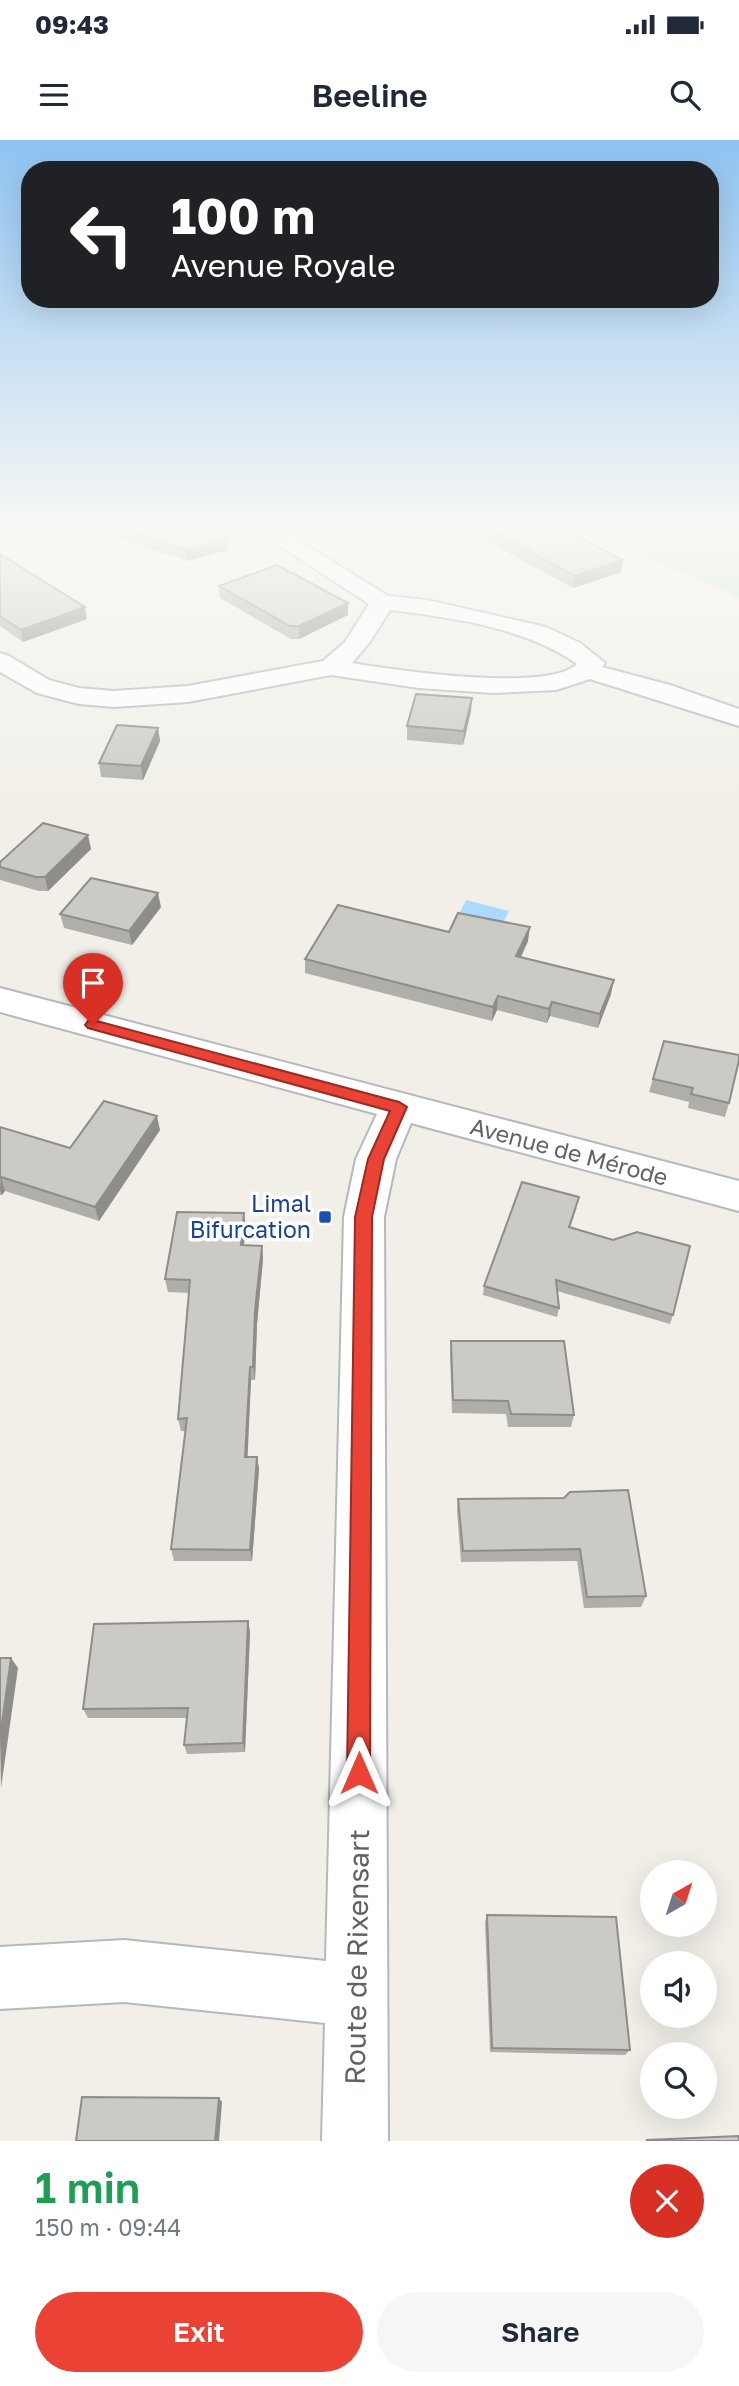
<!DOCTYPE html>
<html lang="en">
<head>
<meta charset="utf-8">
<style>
  :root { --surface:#fff; --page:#f6f6f7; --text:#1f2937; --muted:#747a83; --accent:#ea4335 }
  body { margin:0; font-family:"Golos Text",sans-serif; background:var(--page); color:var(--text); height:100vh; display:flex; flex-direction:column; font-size:26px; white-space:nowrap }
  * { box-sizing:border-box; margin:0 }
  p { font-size:23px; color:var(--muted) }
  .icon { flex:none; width:38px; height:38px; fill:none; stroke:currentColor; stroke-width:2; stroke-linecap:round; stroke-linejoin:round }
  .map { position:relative; height:2001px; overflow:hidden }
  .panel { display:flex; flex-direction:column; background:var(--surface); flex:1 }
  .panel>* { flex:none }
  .top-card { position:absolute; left:21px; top:21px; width:698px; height:147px; border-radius:28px; box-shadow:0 7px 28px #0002; background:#202124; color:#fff; overflow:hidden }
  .needle { width:46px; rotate:39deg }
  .fabs { position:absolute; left:640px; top:1720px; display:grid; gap:14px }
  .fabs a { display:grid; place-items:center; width:77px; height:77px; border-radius:50%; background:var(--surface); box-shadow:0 7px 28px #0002; font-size:35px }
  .pin { position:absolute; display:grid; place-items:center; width:60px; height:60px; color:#fff; margin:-72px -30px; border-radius:50% 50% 50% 0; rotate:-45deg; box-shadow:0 0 7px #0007 }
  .pin .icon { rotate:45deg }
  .me { position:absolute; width:77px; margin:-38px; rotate:0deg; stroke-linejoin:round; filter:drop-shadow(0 0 5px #0008) }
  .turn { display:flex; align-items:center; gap:24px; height:147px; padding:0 35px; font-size:32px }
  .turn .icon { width:91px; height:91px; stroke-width:2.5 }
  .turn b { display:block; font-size:49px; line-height:60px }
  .round { display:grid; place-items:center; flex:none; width:74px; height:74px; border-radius:37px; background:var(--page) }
  .headline { display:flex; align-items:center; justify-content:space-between; height:119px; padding:0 35px }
  h1 { font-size:42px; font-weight:600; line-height:52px; color:#1e9e55 }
  .primary-button { display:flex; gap:14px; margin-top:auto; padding:14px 35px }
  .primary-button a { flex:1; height:80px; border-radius:42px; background:var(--accent); color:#fff; font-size:28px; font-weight:600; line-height:80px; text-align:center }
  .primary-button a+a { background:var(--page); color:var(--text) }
  .status { display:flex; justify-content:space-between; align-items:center; height:49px; padding:0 35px; background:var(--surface); direction:ltr }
  .status svg { height:19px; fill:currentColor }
  header { display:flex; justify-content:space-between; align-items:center; height:91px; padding:0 35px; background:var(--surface); font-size:32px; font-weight:600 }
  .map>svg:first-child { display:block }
  .green { fill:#c5e8c5 }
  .water { fill:#aadaff }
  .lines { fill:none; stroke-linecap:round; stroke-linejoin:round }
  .minor-casing { stroke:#b5b8bc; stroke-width:4 }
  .minor { fill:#fff; fill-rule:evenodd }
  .wall { fill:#afaea9 }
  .shaded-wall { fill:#8f8d8a }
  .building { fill:#cccac5; stroke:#8f8d8a; stroke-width:2 }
  .route { fill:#ea4335; stroke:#982c22; stroke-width:2 }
  .transit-dot { fill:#1a4fb4; stroke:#fff; stroke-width:2.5 }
  .labels { text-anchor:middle; stroke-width:7; stroke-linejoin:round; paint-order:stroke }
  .street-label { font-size:23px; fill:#5f6368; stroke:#fff }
  .transit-label { font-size:23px; fill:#164399; stroke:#fff; text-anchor:end }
  .near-street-label { font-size:28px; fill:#5f6368; stroke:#fff }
</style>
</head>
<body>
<div class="status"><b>09:43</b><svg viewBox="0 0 49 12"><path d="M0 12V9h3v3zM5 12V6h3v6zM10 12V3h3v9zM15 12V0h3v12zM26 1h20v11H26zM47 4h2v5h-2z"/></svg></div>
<header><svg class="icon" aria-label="menu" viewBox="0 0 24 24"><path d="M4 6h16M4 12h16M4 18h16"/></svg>Beeline<svg class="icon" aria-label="search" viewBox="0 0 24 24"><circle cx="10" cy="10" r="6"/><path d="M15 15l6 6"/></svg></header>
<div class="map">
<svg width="739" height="2001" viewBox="0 0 739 2001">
  <rect width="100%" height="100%" fill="#f1efe8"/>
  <polygon class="green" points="585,390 739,390 739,457"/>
  <polygon class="water" points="466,760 509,771 503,783 460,772"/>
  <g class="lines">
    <defs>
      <g id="minor">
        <path d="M255,390H281L388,456L427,460L546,487L580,503L605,523L602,527L670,545L739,569V586L590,539L556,550L493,553L419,548L331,535L188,562L114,567L79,564L37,553L0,532V513L9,516L49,540L79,548L114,551L188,546L323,521L345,502L369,464ZM390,470C450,477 527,488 577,524C548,553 394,530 352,523L369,503Z"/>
        <polygon points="0,848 739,1041 739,1071 411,983 396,1019 384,1077 388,2001 322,2001 325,1883 124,1862 0,1869 0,1807 124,1800 326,1821 344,1077 356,1019 377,974 0,872"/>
      </g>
    </defs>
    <use href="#minor" class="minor-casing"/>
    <use href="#minor" class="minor"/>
  </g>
  <g class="wall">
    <polygon points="103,390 216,390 228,410 187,421 113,396"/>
    <polygon points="490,390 623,420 621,432 573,448 489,402"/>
    <polygon points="0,414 87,479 23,502 0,486"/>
    <polygon points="219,446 348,463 348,475 299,499 291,499 220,458"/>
    <polygon points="471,571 463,605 407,600 407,586"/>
    <polygon points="158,588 160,601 143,640 101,637 99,623"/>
    <polygon points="91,709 48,751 39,751 0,740 0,722"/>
    <polygon points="161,767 132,805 64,788 60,774"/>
    <polygon points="449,792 528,801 521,817 611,854 598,888 550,876 547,883 497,870 492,881 305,833 305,819"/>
    <polygon points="664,901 729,963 725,977 688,968 689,962 649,952"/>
    <polygon points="0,987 70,1008 160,990 99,1081 5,1051 2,1055 0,1055"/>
    <polygon points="577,1067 570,1088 673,1175 670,1184 557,1151 559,1168 557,1177 483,1155 484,1146"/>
    <polygon points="246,1087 244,1105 262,1106 263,1119 257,1184 255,1240 251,1240 247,1317 257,1317 259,1329 252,1421 174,1421 171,1409 185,1291 181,1291 178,1279 189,1153 168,1152 165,1139"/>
    <polygon points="451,1201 574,1275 571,1287 508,1287 506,1274 452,1273 450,1214"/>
    <polygon points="564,1358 646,1456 641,1467 584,1468 577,1421 461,1422 457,1371 458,1359"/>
    <polygon points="248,1481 250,1492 245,1612 187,1614 184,1605 187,1578 88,1578 83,1569"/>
    <polygon points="487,1775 630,1910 625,1915 490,1912 485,1782"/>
  </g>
  <g class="shaded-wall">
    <polygon points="228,398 228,410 187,421 186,410"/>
    <polygon points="623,420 621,432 573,448 575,436"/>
    <polygon points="348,463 348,475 299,499 299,486"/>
    <polygon points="85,467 87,479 23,502 21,490"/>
    <polygon points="472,558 471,571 463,605 464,591"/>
    <polygon points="158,588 160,601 143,640 141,626"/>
    <polygon points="88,695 91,709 48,751 45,737"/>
    <polygon points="158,753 161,767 132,805 129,791"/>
    <polygon points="530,787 528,801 515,830 516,816"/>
    <polygon points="614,840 611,854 598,888 600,874"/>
    <polygon points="498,856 497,870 492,881 493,867"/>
    <polygon points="552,862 550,876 547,883 549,869"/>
    <polygon points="157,976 160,990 99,1081 95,1067"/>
    <polygon points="1,1037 5,1051 2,1055 0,1050"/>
    <polygon points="244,1073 246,1087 242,1118 241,1105"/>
    <polygon points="262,1106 263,1119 257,1184 255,1240 253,1227 255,1170"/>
    <polygon points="250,1227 251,1240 247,1329 245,1317"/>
    <polygon points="257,1317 259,1329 252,1421 250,1410"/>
    <polygon points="248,1481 250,1492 245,1612 243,1603"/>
    <polygon points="11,1518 18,1528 1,1648 0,1598"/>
    <polygon points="219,1958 222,1962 219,2001 215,2001"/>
  </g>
  <g class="building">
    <polygon points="128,390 216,390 228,398 186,410"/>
    <polygon points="491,390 565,390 623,420 575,436"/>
    <polygon points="0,414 85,467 21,490 0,476"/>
    <polygon points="277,425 348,463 299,486 290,486 219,446"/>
    <polygon points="416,554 472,558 464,591 407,586"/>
    <polygon points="117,585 158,588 141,626 99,623"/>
    <polygon points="43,683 88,695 45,737 36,737 0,727 0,722"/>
    <polygon points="91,738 158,753 129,791 60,774"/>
    <polygon points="338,765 449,792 458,773 530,787 516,816 614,840 600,874 552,862 549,869 498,856 493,867 305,819"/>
    <polygon points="664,901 739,915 739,920 729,963 691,954 693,948 653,939"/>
    <polygon points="104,961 157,976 95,1067 1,1037 0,1038 0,987 70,1008"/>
    <polygon points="522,1042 579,1057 569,1087 613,1100 637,1092 690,1106 673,1175 556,1140 559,1168 484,1146"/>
    <polygon points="177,1072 244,1073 241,1105 262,1106 255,1170 253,1227 250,1227 245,1317 257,1317 250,1410 171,1409 187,1278 178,1279 190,1140 165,1139"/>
    <polygon points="451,1201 564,1201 574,1275 511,1274 508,1261 453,1260"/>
    <polygon points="628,1350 646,1456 587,1457 580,1409 463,1411 458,1359 564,1358 570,1352"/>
    <polygon points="248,1481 243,1603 184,1605 188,1568 83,1569 94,1484"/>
    <polygon points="0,1518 11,1518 0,1598"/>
    <polygon points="487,1775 616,1777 630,1910 492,1908"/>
    <polygon points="82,1957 219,1958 215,2001 76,2001"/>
    <polygon points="739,1996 739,2001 647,2001 647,2000"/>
  </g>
  <linearGradient id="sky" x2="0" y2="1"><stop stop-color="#8fc3f1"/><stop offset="0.58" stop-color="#f9f8f5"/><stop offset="1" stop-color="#f9f8f5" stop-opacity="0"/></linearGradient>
  <rect width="739" height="670" fill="url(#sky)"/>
  <polygon class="route" points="93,880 399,962 407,967 384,1019 372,1077 370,1633 367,1641 359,1645 351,1641 347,1633 355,1077 368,1019 390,971 88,888 85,885 88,881"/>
  <rect class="transit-dot" x="318" y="1070" width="14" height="14" rx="3.5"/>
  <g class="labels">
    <g class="street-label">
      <text transform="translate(569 1012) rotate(15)" y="8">Avenue de Mérode</text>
    </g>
    <g class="transit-label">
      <text x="311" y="1072">Limal<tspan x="311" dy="26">Bifurcation</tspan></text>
    </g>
    <g class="near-street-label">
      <text transform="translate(357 1817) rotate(-89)" y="10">Route de Rixensart</text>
    </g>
  </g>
</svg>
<div class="fabs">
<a><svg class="needle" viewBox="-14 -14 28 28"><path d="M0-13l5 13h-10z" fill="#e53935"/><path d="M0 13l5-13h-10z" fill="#747a83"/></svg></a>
<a><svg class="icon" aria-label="sound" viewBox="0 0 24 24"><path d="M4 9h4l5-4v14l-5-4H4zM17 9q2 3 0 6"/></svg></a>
<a><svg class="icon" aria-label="search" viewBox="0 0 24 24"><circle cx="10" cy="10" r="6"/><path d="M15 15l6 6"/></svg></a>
</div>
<div class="pin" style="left:93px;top:885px;background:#d93025"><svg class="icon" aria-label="arrive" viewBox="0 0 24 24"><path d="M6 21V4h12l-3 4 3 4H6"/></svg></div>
<svg class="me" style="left:359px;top:1633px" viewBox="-20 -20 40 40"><path d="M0-17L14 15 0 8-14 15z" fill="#ea4335" stroke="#fff" stroke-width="4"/></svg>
<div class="top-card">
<div class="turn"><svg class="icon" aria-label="left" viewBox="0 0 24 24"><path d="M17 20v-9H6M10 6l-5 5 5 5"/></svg><div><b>100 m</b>Avenue Royale</div></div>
</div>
</div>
<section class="panel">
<div class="headline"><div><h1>1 min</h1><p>150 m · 09:44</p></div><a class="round" style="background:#d93025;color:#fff"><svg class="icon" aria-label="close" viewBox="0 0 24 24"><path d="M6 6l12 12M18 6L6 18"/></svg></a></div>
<div class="primary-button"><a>Exit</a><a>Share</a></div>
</section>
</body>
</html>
